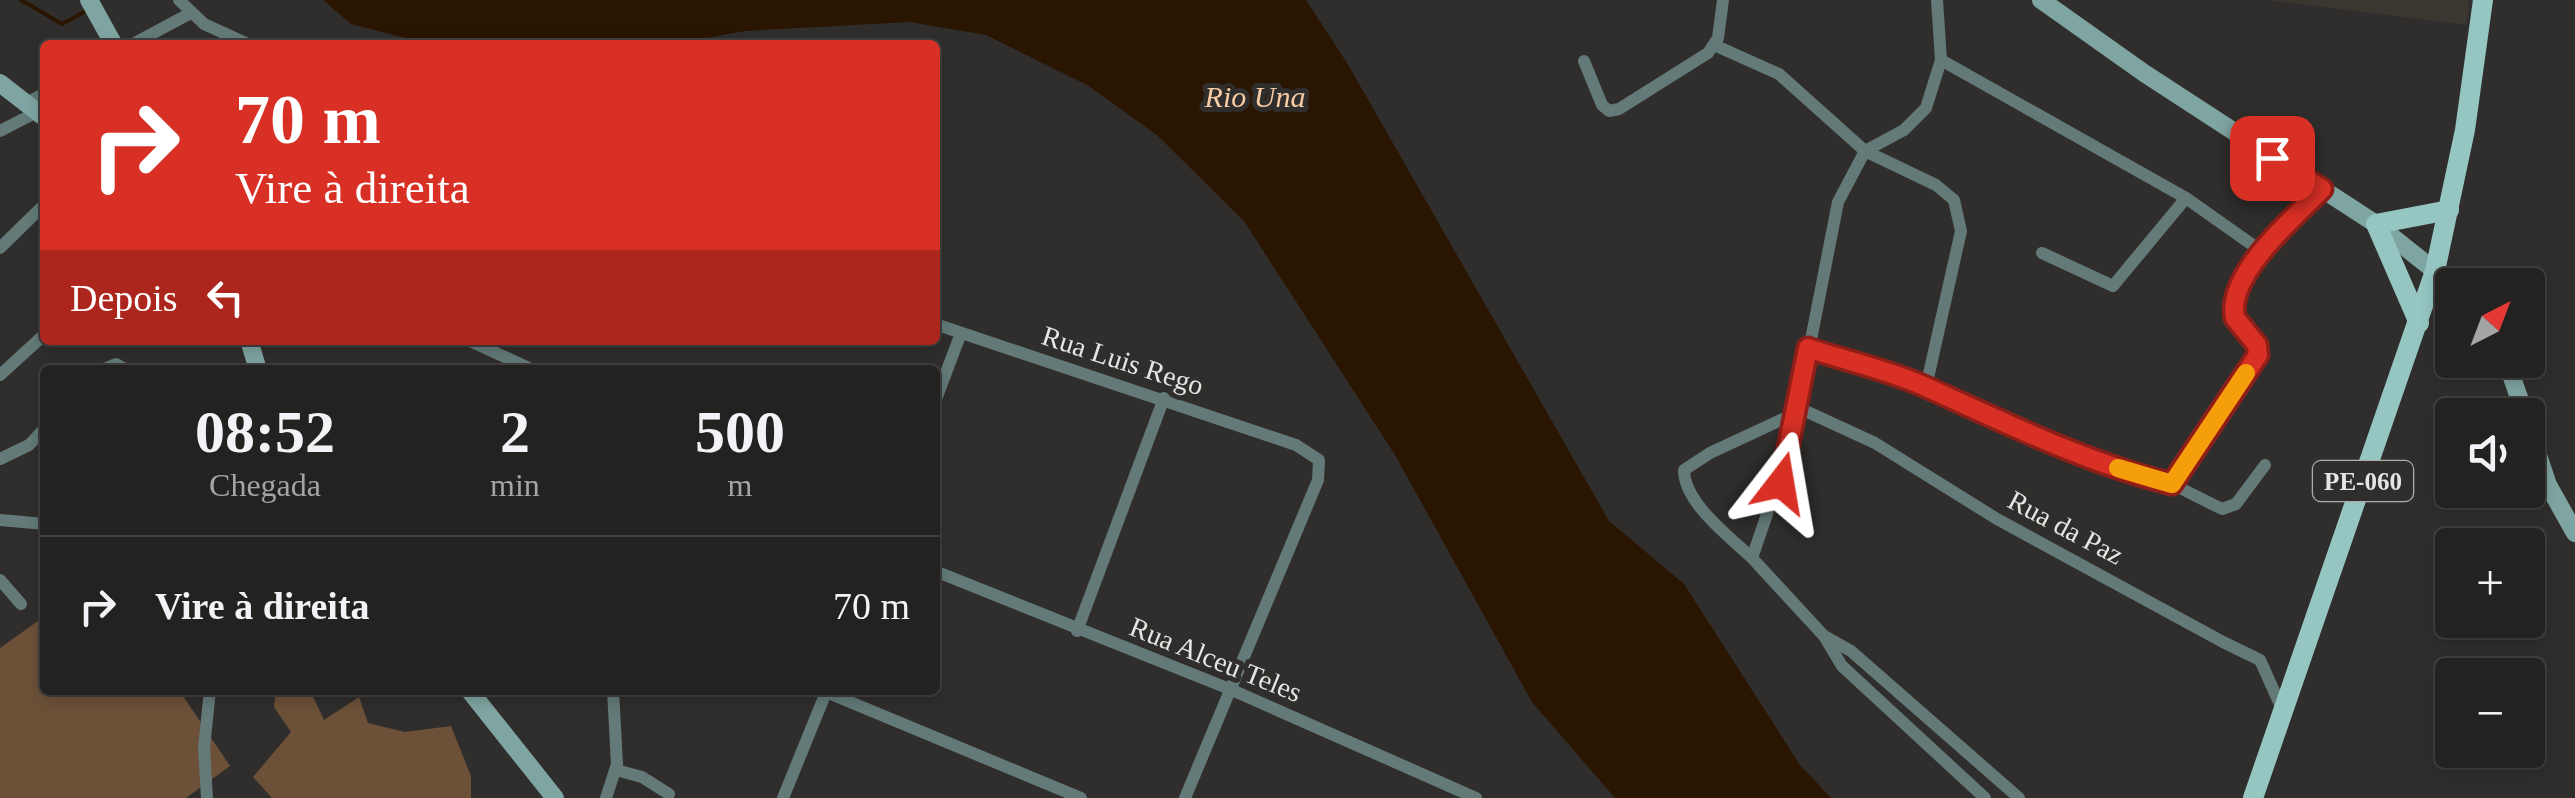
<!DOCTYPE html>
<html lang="pt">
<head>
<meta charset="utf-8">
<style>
  :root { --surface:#242221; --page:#302f2e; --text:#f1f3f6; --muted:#a3a4a5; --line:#413f3f }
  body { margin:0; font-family:"Times New Roman",serif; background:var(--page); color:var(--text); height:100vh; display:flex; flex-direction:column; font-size:38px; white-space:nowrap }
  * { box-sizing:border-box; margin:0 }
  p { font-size:32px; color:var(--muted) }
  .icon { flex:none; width:55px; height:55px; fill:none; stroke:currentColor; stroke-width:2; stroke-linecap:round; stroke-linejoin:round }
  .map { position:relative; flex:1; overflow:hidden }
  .drawer { position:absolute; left:40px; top:365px; width:900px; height:330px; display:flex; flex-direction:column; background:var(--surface); border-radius:10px; box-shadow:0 5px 15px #0003,0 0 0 2px var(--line) }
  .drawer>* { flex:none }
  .banner { position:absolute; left:40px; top:40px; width:900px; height:305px; border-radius:10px; box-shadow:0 5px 15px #0003,0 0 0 2px var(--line); background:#d93025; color:#fff; overflow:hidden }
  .needle { width:65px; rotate:42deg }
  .tools { position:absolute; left:2435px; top:268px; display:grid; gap:20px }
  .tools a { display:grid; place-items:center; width:110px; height:110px; border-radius:10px; background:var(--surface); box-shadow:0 5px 15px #0003,0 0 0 2px var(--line); font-size:50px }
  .pin { position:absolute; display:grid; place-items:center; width:85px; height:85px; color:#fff; margin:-42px; border-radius:20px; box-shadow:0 5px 15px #0006 }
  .me { position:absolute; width:110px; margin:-55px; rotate:14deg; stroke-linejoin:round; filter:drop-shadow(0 0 8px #0008) }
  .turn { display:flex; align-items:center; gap:35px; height:210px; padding:0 30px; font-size:45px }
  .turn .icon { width:130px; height:130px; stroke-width:2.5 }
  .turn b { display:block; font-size:70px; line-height:85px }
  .then { display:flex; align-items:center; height:95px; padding:0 30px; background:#0003; gap:20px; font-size:38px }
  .eta { display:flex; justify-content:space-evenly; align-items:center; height:170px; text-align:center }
  .eta b { font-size:60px; font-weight:700; line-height:70px }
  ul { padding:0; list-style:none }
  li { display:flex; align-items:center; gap:30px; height:140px; padding:0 30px; border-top:2px solid var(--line) }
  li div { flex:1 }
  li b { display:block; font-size:38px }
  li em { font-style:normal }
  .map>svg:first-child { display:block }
  .built { fill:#3c3630 }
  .green { fill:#6c5138 }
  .water { fill:#2a1501 }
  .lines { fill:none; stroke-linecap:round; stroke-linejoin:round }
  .stream { stroke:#2a1501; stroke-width:4 }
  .street { stroke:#637a78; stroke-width:12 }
  .secondary { stroke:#7fa5a2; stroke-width:18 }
  .primary { stroke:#95c6c2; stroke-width:20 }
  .route-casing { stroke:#8d1f18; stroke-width:25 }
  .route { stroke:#d93025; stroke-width:18 }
  .slow { stroke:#f59e0b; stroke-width:18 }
  .labels { text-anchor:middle; stroke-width:10; stroke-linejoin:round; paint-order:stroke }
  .shield { fill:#302e2c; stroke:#afaeac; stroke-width:2.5 }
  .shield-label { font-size:25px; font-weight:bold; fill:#e6e5e3 }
  .street-label { font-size:28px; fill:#e6e5e3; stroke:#302e2c }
  .water-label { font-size:30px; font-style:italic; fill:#f7cba3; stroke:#302e2c }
</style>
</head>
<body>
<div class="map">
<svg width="2575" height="798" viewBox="0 0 2575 798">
  <rect width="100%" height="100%" fill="#302e2c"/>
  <polygon class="built" points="2268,0 2469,0 2467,25"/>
  <g class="green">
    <polygon points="45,616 45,690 179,690 230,766 186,798 0,798 0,648"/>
    <polygon points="276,690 310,690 324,720 359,697 368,723 405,732 451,726 471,776 471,798 272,798 253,777 291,732 274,707"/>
  </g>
  <polygon class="water" points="323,0 1306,0 1347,63 1609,521 1684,584 1800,765 1831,798 1615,798 1532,702 1395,455 1244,221 1158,136 1089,86 986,35 910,22 745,31 670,45 433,45 351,24"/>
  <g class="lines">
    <polyline class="stream" points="21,0 62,24 86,11"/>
    <g class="street">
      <polyline points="179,0 204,24 250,45"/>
      <polyline points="1937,0 1941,60 1926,108 1904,130 1865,151 1838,202 1790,447 1752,558 1824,636 1842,666 1985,798"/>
      <polyline points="131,45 189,14"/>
      <polyline points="1714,45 1779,74 1865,151 1936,185 1954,200 1961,231 1926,387"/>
      <polyline points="1941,60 2186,198 2261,251"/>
      <polyline points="1584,61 1602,105 1609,111 1619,109 1708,53 1718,38 1723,0"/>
      <polyline points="25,104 45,93"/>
      <polyline points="0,131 37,112"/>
      <polyline points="0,248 45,204"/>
      <polyline points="2042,253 2113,286 2186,198"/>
      <polyline points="935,324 1296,445 1319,460 1318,480 1185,798"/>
      <polyline points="468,340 533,370"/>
      <polyline points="1808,348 1926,387 1953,403 2078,454 2172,484 2222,509 2236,504 2265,465"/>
      <polyline points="102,370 116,364 126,370"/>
      <polyline points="0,375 45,334"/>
      <polyline points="935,402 961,333"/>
      <polyline points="1799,408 1875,443 1997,519 2223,642 2260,660 2283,711"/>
      <polyline points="0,459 29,445 45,428"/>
      <path d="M2172,484L2258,355L2257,345L2235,317C2227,273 2294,218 2322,189"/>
      <polyline points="0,520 45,524"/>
      <path d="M1752,558C1730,537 1684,503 1684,470L1710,453L1798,412"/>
      <polyline points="935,571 1232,690 1476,798"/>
      <polyline points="0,580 21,604"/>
      <polyline points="1077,631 1164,398"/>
      <polyline points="1826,637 1851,651 2019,798"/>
      <polyline points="826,692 1081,798"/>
      <polyline points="616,770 642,777 669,794"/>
      <polyline points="207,798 204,748 210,690"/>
      <polyline points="606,798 617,764 613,690"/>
      <polyline points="783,798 827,690"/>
    </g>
    <g class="secondary">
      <polyline points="89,0 114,45"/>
      <polyline points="2041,0 2144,73 2376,224 2435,271 2452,305"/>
      <polyline points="0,83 45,118"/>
      <polyline points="249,340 258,370"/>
      <polyline points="2506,360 2525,415"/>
      <polyline points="2528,425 2548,485 2575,533"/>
      <polyline points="469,690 555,798"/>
    </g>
    <g class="primary">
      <polyline points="2419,323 2376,224 2449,210"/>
      <polyline points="2253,798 2435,271 2465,130 2483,0"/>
    </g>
  </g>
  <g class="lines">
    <defs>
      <path id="route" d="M1781,483L1808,348C1846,361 1889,370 1926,387C2006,423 2086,463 2172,484L2258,355L2257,345L2235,318C2226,274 2294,218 2322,189L2272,158"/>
    </defs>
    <use href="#route" class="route-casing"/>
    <use href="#route" class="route"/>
    <polyline class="slow" points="2118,468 2172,484 2246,373"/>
  </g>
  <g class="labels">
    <rect class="shield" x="2313" y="461" width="100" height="40" rx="8"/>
    <g class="shield-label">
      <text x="2363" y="490">PE-060</text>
    </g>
    <g class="street-label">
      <text transform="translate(1123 360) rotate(18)" y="10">Rua Luis Rego</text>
      <text transform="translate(2066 527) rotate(28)" y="10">Rua da Paz</text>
      <text transform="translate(1216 659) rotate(22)" y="10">Rua Alceu Teles</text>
    </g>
    <g class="water-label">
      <text x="1255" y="107">Rio Una</text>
    </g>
  </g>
</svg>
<div class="tools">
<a><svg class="needle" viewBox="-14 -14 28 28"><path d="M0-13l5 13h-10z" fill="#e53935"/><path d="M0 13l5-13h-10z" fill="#a3a4a5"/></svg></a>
<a><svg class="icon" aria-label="sound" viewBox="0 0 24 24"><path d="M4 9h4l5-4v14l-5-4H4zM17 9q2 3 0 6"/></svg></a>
<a>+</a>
<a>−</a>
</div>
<div class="pin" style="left:2272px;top:158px;background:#d93025"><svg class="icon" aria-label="arrive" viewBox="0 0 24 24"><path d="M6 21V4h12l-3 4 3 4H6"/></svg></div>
<svg class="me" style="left:1781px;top:483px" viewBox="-20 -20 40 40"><path d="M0-17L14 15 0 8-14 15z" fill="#d93025" stroke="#fff" stroke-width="4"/></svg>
<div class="banner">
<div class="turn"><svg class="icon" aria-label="right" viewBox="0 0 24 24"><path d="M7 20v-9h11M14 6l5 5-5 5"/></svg><div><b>70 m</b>Vire à direita</div></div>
<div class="then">Depois<svg class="icon" aria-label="left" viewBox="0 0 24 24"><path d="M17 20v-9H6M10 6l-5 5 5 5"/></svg></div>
</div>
<section class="drawer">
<div class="eta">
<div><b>08:52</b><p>Chegada</p></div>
<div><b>2</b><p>min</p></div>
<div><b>500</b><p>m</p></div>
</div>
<ul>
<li><svg class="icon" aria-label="right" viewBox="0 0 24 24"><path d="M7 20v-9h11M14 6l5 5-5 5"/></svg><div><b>Vire à direita</b></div><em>70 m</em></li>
</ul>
</section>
</div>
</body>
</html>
